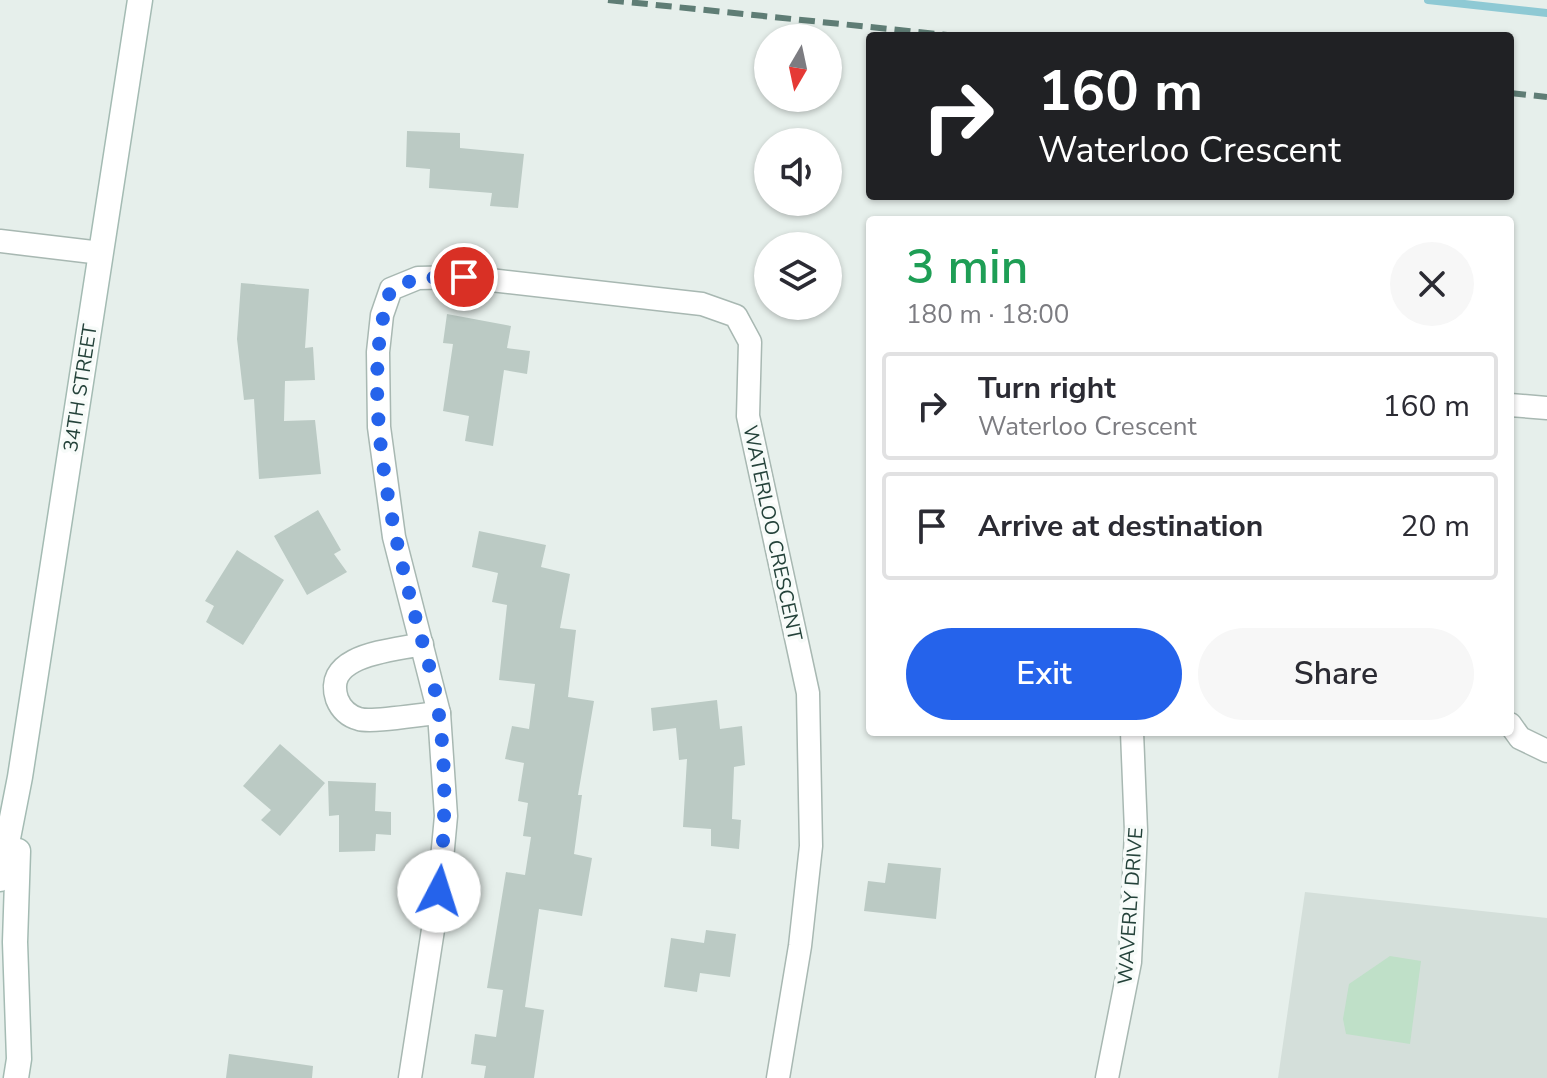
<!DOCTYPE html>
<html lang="en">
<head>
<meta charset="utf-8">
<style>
  :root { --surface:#fff; --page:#f7f7f7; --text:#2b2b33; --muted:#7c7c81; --line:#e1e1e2; --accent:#2563eb }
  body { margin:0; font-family:"Nunito Sans",sans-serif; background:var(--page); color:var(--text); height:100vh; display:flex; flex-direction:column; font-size:30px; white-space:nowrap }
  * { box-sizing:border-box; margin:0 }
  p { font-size:26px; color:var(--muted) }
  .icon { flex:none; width:44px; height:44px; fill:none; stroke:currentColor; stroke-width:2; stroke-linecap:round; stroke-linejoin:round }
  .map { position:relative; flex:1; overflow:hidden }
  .drawer { position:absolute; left:866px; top:216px; width:648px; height:520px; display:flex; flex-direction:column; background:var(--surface); border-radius:8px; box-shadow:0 2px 6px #0004 }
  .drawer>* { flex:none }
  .top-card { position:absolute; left:866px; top:32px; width:648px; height:168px; border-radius:8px; box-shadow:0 2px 6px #0004; background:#202124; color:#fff; overflow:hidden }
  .needle { width:52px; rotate:189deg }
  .fabs { position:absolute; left:754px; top:24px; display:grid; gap:16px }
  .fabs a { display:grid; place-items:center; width:88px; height:88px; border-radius:50%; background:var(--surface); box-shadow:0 2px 6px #0004; font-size:40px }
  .pin { position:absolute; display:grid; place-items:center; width:68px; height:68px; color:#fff; margin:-34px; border:4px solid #fff; border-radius:50%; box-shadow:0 2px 8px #0007 }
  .me { position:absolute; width:88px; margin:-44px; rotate:5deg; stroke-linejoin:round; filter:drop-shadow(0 0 6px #0008) }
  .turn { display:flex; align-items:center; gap:28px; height:168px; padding:0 40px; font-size:36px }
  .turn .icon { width:104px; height:104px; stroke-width:2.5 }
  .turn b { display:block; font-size:56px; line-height:68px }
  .round { display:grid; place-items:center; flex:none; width:84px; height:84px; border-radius:42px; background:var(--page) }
  .headline { display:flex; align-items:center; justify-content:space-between; height:136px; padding:0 40px }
  h1 { font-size:48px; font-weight:600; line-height:60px; color:#1e9e55 }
  .button { display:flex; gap:16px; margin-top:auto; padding:16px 40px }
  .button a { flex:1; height:92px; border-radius:48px; background:var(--accent); color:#fff; font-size:32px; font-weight:600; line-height:92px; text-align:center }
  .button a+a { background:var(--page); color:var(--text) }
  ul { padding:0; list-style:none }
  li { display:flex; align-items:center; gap:24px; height:108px; margin:0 16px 12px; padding:0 24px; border:4px solid var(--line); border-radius:8px }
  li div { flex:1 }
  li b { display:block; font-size:30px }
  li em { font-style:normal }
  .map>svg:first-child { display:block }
  .built { fill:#d4dfda }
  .green { fill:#bfe0c8 }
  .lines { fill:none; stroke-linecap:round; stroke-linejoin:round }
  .stream { stroke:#8ec9d4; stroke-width:8 }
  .building { fill:#bbcac4 }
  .street-casing { stroke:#a8b8b2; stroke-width:25 }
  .secondary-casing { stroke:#a4bbb3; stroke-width:27 }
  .street { stroke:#fff; stroke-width:22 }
  .secondary { stroke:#fff; stroke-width:24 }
  .rail { stroke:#5f7d75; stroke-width:6; stroke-dasharray:16 8; stroke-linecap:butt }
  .route { stroke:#2563eb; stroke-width:14; stroke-dasharray:0 25.2 }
  .labels { text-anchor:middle; stroke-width:7; stroke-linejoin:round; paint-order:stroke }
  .street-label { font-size:20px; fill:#24423a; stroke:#f7fbf9 }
</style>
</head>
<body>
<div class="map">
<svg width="1547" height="1078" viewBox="0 0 1547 1078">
  <rect width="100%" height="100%" fill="#e6efeb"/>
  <polygon class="built" points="1305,892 1547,918 1547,1078 1278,1078"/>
  <polygon class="green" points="1390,956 1421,961 1410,1044 1346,1034 1343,1019 1349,984"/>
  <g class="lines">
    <polyline class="stream" points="1428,0 1547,13"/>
  </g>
  <g class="building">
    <polygon points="407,131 460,133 460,148 524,154 518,208 490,206 492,193 429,188 430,169 406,167"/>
    <polygon points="241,283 309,289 305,348 313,347 315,380 285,381 284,421 315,420 321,474 259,479 254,399 244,400 237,339"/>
    <polygon points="447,314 511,326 507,348 530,351 527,374 504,370 493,446 465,441 469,416 443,411 453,344 443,343"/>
    <polygon points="318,510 341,550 334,554 347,572 307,595 274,536"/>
    <polygon points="479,531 546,545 541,567 570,574 560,628 576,630 568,697 594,701 578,795 582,795 574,854 592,858 582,916 539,909 525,1007 544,1010 534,1078 484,1078 486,1066 471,1064 475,1034 496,1037 503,990 487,988 506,872 525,875 531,837 523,836 528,803 518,801 524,763 505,759 512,726 529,729 535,684 499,680 507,605 492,602 498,573 472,567"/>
    <polygon points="237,550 284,580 243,645 206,622 214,606 205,601"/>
    <polygon points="717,700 720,729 742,726 745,765 734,767 732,819 741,820 739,849 711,846 711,829 683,827 687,759 679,760 676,728 653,731 651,708"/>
    <polygon points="280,744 325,783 280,836 261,820 271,810 243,786"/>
    <polygon points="328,781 376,783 375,811 391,812 391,835 376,834 375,851 339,852 339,815 329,816"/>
    <polygon points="888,863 941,868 936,919 864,911 868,881 885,883"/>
    <polygon points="706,930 736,934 730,977 700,973 697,992 664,987 671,938 704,943"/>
    <polygon points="229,1054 313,1066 312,1078 226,1078"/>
  </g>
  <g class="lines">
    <defs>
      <g id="street">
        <polyline points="0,241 101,253"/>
        <polyline points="1510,405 1547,408"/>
        <path d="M422,644C392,651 322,654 337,699C341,709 348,716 359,719C372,723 422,714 439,713"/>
        <polyline points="1510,724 1520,738 1547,751"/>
        <polyline points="410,1078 439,891 446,816 439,713 394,537 379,427 378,352 382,315 391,289 418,278 464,277 702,304 736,316 750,342 748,416 808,693 811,846 800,946 778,1078"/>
        <polyline points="1107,1078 1130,962 1136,831 1132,732"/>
      </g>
      <g id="secondary">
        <polyline points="0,879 20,777 140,0"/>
        <polyline points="16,1078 19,1059 15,942 18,851"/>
      </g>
    </defs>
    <use href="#street" class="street-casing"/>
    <use href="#secondary" class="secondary-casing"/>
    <use href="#street" class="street"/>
    <use href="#secondary" class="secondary"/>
    <g class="rail">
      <polyline points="608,0 957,36"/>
      <polyline points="1510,93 1547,97"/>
    </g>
  </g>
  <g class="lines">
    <path class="route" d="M439,891C445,831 447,775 439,715C435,679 422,643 413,608C389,518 359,378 391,289L418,278L464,277"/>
  </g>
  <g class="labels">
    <g class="street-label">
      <text transform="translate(80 388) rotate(-81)" y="7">34TH STREET</text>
      <text transform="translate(773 533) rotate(78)" y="7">WATERLOO CRESCENT</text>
      <text transform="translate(1130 906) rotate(-86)" y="7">WAVERLY DRIVE</text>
    </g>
  </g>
</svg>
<div class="fabs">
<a><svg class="needle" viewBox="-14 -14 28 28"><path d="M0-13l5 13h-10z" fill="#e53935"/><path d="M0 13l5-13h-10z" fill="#7c7c81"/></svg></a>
<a><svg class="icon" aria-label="sound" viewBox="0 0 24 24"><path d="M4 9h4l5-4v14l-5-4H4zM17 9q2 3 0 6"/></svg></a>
<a><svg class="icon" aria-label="layers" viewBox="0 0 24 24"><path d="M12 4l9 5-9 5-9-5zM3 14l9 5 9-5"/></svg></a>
</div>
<div class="pin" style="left:464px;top:277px;background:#d93025"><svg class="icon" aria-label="arrive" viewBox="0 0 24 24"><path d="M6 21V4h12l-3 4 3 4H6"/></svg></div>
<svg class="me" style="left:439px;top:891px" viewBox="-20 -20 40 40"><circle r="19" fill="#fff"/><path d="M0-13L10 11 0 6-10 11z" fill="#2563eb"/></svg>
<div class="top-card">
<div class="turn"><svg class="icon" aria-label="right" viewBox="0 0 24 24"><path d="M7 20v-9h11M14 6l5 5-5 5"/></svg><div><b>160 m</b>Waterloo Crescent</div></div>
</div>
<section class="drawer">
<div class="headline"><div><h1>3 min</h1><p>180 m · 18:00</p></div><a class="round"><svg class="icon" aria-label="close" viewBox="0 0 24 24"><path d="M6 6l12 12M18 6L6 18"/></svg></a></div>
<ul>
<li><svg class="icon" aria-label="right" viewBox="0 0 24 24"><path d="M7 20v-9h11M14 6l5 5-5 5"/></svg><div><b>Turn right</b><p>Waterloo Crescent</p></div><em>160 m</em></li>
<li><svg class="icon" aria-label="arrive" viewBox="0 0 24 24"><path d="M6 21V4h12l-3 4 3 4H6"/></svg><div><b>Arrive at destination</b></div><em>20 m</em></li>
</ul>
<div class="button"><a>Exit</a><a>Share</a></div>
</section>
</div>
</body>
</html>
